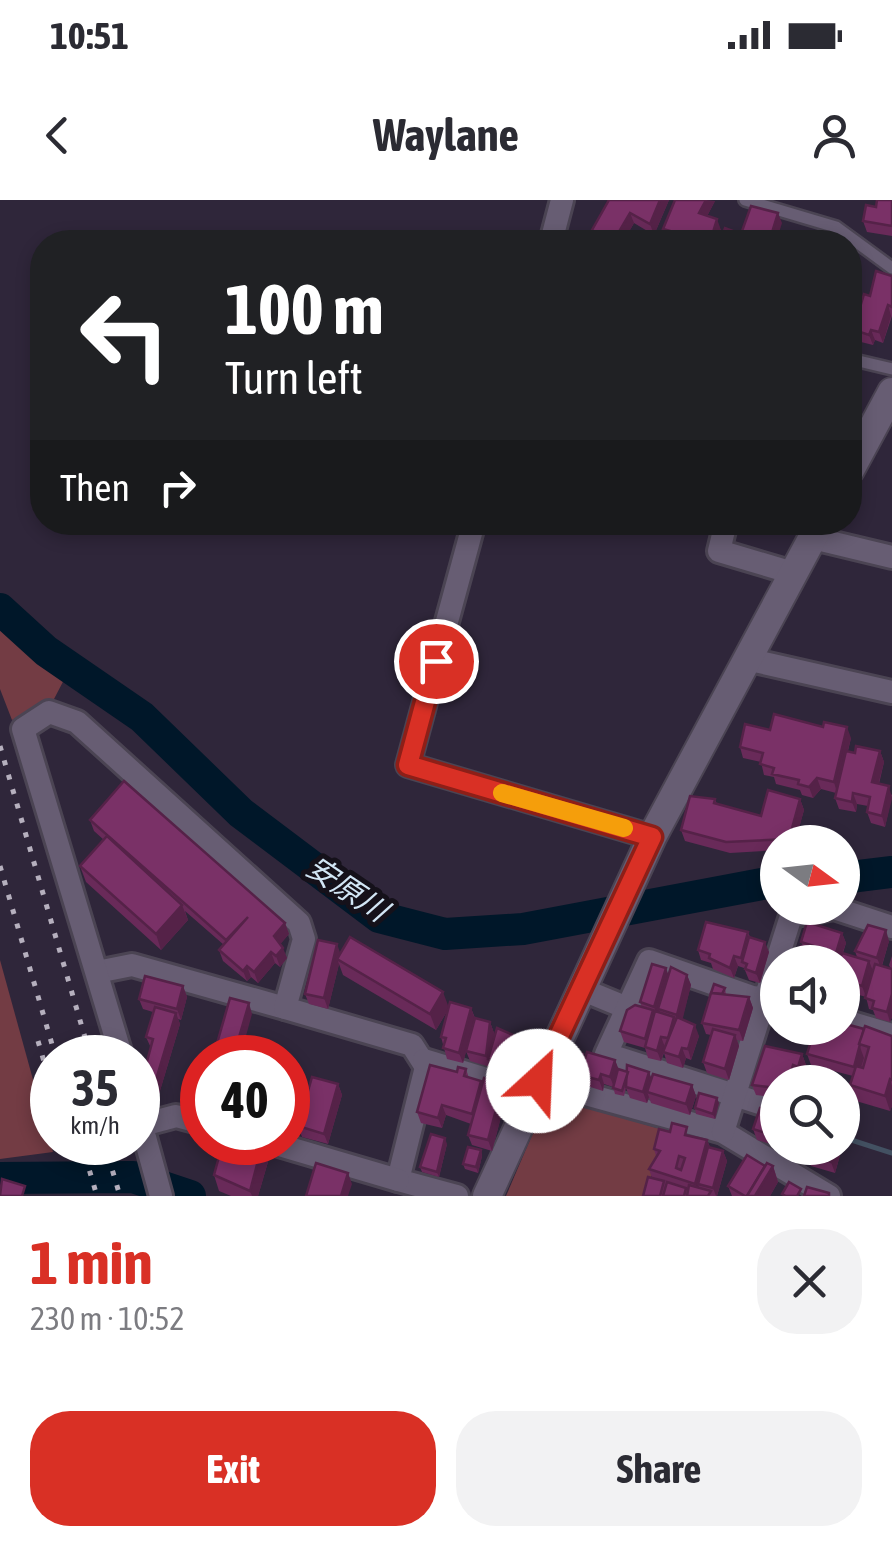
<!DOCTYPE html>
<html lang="en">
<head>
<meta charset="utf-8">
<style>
  :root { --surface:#fff; --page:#f2f2f3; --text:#2b2b33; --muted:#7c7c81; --accent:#d93025 }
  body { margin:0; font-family:"Asap Condensed","Noto Sans JP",sans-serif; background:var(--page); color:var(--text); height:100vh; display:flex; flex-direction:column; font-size:38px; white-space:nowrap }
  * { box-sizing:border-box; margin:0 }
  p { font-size:32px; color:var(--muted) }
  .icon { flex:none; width:55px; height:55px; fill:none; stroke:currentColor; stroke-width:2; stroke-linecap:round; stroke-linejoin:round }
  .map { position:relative; height:996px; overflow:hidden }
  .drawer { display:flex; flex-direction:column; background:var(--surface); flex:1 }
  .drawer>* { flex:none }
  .banner { position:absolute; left:30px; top:30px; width:832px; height:305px; border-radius:40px; box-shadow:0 5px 15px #0003; background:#202124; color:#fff; overflow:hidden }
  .needle { width:65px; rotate:105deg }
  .buttons { position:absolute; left:760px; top:625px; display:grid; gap:20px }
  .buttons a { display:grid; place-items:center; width:100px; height:100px; border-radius:50%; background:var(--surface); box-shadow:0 5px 15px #0003; font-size:50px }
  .speed { position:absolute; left:30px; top:835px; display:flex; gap:20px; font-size:50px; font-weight:700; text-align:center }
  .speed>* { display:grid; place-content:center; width:130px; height:130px; border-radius:50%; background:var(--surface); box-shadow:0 5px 15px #0003; line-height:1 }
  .speed small { font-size:25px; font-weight:400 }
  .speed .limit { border:15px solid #d22; background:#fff; color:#111 }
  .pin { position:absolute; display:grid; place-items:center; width:85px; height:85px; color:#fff; margin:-42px; border:5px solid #fff; border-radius:50%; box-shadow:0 2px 10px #0007 }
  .me { position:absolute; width:110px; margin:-55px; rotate:25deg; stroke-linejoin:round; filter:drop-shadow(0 0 8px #0008) }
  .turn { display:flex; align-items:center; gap:35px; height:210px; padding:0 30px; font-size:45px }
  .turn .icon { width:130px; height:130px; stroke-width:2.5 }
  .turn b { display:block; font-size:70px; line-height:85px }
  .then { display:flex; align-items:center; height:95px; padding:0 30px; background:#0003; gap:20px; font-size:38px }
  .round { display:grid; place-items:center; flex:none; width:105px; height:105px; border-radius:40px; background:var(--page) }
  .head { display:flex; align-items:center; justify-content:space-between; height:170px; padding:0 30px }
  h1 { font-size:60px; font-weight:700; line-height:75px; color:var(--accent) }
  .button { display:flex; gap:20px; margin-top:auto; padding:20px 30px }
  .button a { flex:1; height:115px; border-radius:40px; background:var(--accent); color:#fff; font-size:40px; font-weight:700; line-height:115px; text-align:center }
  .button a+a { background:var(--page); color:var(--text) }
  .status { display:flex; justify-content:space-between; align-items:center; height:70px; padding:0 50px; background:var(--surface); direction:ltr }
  .status svg { height:28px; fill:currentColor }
  header { display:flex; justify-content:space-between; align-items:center; height:130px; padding:0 30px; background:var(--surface); font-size:45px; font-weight:700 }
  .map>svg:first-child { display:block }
  .green { fill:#733c44 }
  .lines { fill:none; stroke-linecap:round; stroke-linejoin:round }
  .stream { stroke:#435162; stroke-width:5 }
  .river { stroke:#001729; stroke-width:32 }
  .service-casing { stroke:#4b4453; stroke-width:16 }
  .minor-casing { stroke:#4b4453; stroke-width:28 }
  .tertiary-casing { stroke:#4b4453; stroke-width:32 }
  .service { stroke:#675d73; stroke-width:11 }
  .minor { stroke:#675d73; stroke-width:22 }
  .tertiary { stroke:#675d73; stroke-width:28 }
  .rail { stroke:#b6b0be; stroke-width:5; stroke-dasharray:5 10; stroke-linecap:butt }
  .wall { fill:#692a59 }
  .shaded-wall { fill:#552248 }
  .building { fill:#7a3167; stroke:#552248; stroke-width:2.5; fill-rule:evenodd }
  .route-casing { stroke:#8d1f18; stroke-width:25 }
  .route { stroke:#d93025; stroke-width:18 }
  .slow { stroke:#f59e0b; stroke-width:18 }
  .labels { text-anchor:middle; stroke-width:10; stroke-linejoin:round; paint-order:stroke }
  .water-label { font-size:30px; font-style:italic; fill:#d2e6f5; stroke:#15111a }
</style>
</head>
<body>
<div class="status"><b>10:51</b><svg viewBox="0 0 49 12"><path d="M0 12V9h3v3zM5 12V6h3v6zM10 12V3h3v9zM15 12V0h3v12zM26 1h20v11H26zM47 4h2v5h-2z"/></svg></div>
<header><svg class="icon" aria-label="back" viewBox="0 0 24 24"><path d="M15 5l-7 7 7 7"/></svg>Waylane<svg class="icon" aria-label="person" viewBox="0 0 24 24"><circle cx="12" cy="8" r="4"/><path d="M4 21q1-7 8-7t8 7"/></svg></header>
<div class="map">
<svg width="892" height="996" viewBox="0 0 892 996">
  <rect width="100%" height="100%" fill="#2f263a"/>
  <g class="green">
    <polygon points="0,422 34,455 66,476 54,499 12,520 0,489"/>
    <polygon points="0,760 53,952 0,959"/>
    <polygon points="552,897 664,930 646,996 506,996 547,900"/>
  </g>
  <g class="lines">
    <polyline class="stream" points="842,937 892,953"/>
    <g class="river">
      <polyline points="0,409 46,451 142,517 241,613 379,717 445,734 523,729 778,681"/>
      <polyline points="842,678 892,672"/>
      <polyline points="0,978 133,977 190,996"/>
    </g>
    <defs>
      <g id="service">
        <polyline points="745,0 836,27 892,68"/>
        <polyline points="850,159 892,169"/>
      </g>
      <g id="minor">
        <polyline points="551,42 562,0"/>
        <polyline points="474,322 408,565 652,637"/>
        <polyline points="726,322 719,351 793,373"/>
        <polyline points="813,338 892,357"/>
        <polyline points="746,459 892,492"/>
        <polyline points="97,772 132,765 285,808"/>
        <polyline points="581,789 627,808"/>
        <polyline points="778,800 752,797 649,761 606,854 778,909"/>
        <polyline points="842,820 892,835"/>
        <polyline points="122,858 23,529 49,512 77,522 299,723 304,739 285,808 412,845 426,867 398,980 457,996"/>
        <polyline points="424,860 532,893"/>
        <polyline points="538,881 723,932 829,996"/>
        <polyline points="138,912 161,996"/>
        <polyline points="142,925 176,916 202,923"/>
        <polyline points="723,932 791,716 834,708 892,727"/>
        <polyline points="269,942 398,980"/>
      </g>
      <g id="tertiary">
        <polyline points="850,270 892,192"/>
        <polyline points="487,996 652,637 821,322"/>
      </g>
    </defs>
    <use href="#service" class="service-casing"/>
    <use href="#minor" class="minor-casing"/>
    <use href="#tertiary" class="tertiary-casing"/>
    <use href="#service" class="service"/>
    <use href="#minor" class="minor"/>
    <use href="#tertiary" class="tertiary"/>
    <g class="rail">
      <polyline points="0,546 91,858"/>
      <polyline points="0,666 56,858"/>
      <polyline points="38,841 52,889"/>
      <polyline points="81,942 97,996"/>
      <polyline points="104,942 120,996"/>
    </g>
  </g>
  <g class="wall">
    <polygon points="609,0 669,0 654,35 634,23 623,42 599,42 596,40 592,30"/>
    <polygon points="892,0 892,36 867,32 863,21 876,7"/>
    <polygon points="715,1 707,16 721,30 717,42 676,42 667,40 663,29"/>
    <polygon points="892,76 892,116 883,143 875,140 873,145 861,142 857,131 858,127 856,121 870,96"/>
    <polygon points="770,530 851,538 848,551 855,553 880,551 884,562 879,584 892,595 885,627 871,623 867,612 868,606 857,604 856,612 839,609 835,598 836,593 821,589 813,598 802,595 800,590 776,584 774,577 764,575 761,562 743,558 740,547"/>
    <polygon points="715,599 717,604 761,616 800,599 804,610 795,642 778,642 778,650 730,653 685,641 681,630"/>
    <polygon points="90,620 285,723 289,734 280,744 287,758 280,767 275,763 258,783 251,777 247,781 223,761 219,750 224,745 185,711 188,720 161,750 86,682 80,666 104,640 94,631"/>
    <polygon points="748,732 750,737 769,752 760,783 749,780 744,768 738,766 734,778 713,769 711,763 701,760 698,750"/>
    <polygon points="842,733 846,743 843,753 857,757 855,751 889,741 882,766 891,769 889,765 892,756 892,817 890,822 876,818 873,810 869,809 866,797 842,790 842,762 831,761 803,746 801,742"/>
    <polygon points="341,753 449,808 436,830 343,775 339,764 328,809 309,804 305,794"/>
    <polygon points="668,774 687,775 691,785 682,819 699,836 691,860 686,858 683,868 667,863 664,853 661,861 648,858 645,848 624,842 620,831 642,807 640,802"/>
    <polygon points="183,786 187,797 181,820 178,819 180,824 159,894 146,890 142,880 151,848 146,837 153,812 143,809 139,799"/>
    <polygon points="725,788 726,795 749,797 753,808 743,841 737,840 739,846 729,880 707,873 703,862 711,835 706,834 702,823"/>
    <polygon points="471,808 475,818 490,822 494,833 493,841 524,849 514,876 492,870 490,864 490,867 470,861 466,851 463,863 447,859 441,837"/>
    <polygon points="842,820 844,823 892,836 892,906 890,911 856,901 850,885 853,876 811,865 807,854 811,841 784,833 782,828 842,828"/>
    <polygon points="802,854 806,865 802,877 797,876 795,880 778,882 778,898 756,895 752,885"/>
    <polygon points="585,858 615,860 618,869 652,878 692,885 696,896 690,915 651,903 649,897 647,903 630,898 626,888 624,896 615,894 613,887 604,884 603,891 584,885 580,875 582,869 572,868 570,862"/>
    <polygon points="466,869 469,878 482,884 503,883 507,894 492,951 472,945 468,935 471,924 446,915 442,928 421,923 417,912 457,872"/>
    <polygon points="338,884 342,895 328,944 302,937 298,926"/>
    <polygon points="719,903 715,919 696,914 695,908"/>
    <polygon points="778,913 778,946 757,940 753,929"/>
    <polygon points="690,936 707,940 710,947 723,951 727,961 717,996 643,996 652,978 649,969 656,956 654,949"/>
    <polygon points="223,942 266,942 270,955 258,996 231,996 219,991 214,975"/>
    <polygon points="447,944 439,977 422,972 420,967"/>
    <polygon points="809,948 842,948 835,973 811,966 807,955"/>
    <polygon points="481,950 482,956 478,973 465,969 463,964"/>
    <polygon points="765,966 773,966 778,982 770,996 732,996 728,986"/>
  </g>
  <g class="shaded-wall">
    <polygon points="660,0 669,0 654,35 650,24"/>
    <polygon points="706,0 715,1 703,24 699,13"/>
    <polygon points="630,13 634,23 623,42 613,42"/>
    <polygon points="778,13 782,23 776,42 769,42"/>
    <polygon points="717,19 721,30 717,42 710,42"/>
    <polygon points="888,105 891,116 883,143 879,132"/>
    <polygon points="871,130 875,140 873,145 869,135"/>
    <polygon points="847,527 851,538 837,593 834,582"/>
    <polygon points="880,551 884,562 876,593 872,582"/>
    <polygon points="817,578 821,589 813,598 809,587"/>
    <polygon points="889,586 892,599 885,627 882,616"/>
    <polygon points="853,593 857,604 856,612 852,602"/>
    <polygon points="800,599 804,610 795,642 790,642 789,639"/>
    <polygon points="182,705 188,720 161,750 156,734"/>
    <polygon points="285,723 289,734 278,747 274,736"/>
    <polygon points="886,730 889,741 881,768 877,758"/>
    <polygon points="842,733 846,743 839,762 836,753"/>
    <polygon points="765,742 769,752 760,783 756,773"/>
    <polygon points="337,744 341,755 337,759 339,764 328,809 324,798"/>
    <polygon points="283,748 287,758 280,767 276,756"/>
    <polygon points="271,752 275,763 258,783 254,772"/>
    <polygon points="734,756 738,766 734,778 730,768"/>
    <polygon points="869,761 873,771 866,797 862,786"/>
    <polygon points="247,766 251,777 247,781 243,771"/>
    <polygon points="666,768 670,779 658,809 660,813 658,817 654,807"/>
    <polygon points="687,775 691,785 681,826 677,815"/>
    <polygon points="183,786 187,797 181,820 177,809"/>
    <polygon points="443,792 449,808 436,830 430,814"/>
    <polygon points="892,794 892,817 890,822 887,812"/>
    <polygon points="749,797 753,808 743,841 739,830"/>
    <polygon points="249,803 252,814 240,858 233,858"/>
    <polygon points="471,808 475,819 463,863 459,853"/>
    <polygon points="176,813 180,824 159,894 155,883"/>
    <polygon points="490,822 494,833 491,860 488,859 490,867 486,856"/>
    <polygon points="695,825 699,836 691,860 688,849"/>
    <polygon points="735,835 739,846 729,880 725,869"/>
    <polygon points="661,837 665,847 661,861 657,851"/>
    <polygon points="520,838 524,849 514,876 510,865"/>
    <polygon points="860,847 864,858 858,877 854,867"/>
    <polygon points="682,848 686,858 683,868 679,857"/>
    <polygon points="802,854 806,865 802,877 798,867"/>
    <polygon points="615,860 619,870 614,887 610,877"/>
    <polygon points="793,865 797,876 795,882 788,882"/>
    <polygon points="649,872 653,882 647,892 649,897 647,903 643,892"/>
    <polygon points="601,874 604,884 603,891 599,880"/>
    <polygon points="890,879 892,886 892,906 890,911 885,896"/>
    <polygon points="503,883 507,894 492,951 488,940"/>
    <polygon points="338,884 342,895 328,944 324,934"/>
    <polygon points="692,885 696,896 690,915 686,904"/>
    <polygon points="844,892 848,902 842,920 842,896"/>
    <polygon points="717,898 719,903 715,919 713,914"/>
    <polygon points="442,905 446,915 442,928 438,918"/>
    <polygon points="445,938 447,944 439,977 437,972"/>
    <polygon points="707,940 711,950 698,984 700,990 699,995 695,984"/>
    <polygon points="263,942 266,942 270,955 258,996 252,996 250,991"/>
    <polygon points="835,948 842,948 835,973 831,962"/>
    <polygon points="481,950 482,956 478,973 476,967"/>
    <polygon points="723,951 727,961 717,996 716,996 713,988"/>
    <polygon points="773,966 778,982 770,996 749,996"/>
    <polygon points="348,973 352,984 348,996 341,996"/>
  </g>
  <g class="building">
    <polygon points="609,0 660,0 650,24 630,13 613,42 592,30"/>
    <polygon points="675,0 706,0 699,13 717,19 710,42 663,29"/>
    <polygon points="877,0 892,0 892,26 863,21 866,5 876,7"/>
    <polygon points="751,6 778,13 769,42 720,42 725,28 741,34"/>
    <polygon points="876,71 892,76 892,107 888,105 879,132 871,130 869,135 857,131 860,122 856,121 864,94 870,96"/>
    <polygon points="774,514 823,527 824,522 847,527 834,582 817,578 809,587 798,584 799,580 772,574 774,568 760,564 763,553 740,547 745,524 770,530"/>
    <polygon points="856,546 880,551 872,582 889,586 882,616 867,612 870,597 853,593 852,602 835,598 846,551 855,553"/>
    <polygon points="124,581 285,723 274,736 283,748 276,756 271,752 254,772 247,766 243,771 219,750 248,717 226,740 90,620"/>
    <polygon points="768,590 800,599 789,639 726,642 681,630 690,596 715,599 714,603 761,616"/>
    <polygon points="107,636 182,705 156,734 80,666"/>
    <polygon points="706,722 748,732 741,758 734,756 730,768 709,758 710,754 698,750"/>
    <polygon points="807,722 842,733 836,753 801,742"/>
    <polygon points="868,725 886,730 877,758 855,751"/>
    <polygon points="350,737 443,792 430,814 337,759"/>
    <polygon points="749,737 765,742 756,773 745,769 747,764 742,762"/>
    <polygon points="318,740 337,744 324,798 305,794"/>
    <polygon points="801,746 829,754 827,762 794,762"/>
    <polygon points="842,753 869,761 862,786 842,780 842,762 839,762"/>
    <polygon points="652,764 666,768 654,807 640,802"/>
    <polygon points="875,764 892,769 892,794 887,812 872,808 874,801 865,798"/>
    <polygon points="671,767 687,775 677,815 658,809"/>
    <polygon points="145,776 183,786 177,809 139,799"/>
    <polygon points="714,784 725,788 722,794 711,793"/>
    <polygon points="711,793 749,797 739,830 702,823"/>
    <polygon points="230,798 249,803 233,858 226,858 214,854"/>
    <polygon points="450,802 471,808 459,853 443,848 446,838 441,837"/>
    <polygon points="635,805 653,810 645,839 620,831 627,810"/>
    <polygon points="155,807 176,813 155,883 142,880 153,839 146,837"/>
    <polygon points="655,811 674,817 668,838 661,837 657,851 645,847"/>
    <polygon points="677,817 695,825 688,849 682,848 679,857 663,852"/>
    <polygon points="475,818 490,822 486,856 466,851"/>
    <polygon points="842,823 864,829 854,867 807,854 815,828 842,828"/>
    <polygon points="865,826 892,836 892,880 890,879 885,896 850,885 856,866 863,868 869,847 859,844"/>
    <polygon points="497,828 520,838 510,865 488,859"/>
    <polygon points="797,828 812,828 811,832"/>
    <polygon points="713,829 735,835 725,869 703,862"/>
    <polygon points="765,846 802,854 798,867 793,865 788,882 778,882 778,888 752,885"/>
    <polygon points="587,852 615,860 610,877 601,874 599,880 580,875"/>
    <polygon points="571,853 583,854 582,864 570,862"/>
    <polygon points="430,865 457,872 458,867 466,869 464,876 481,881 472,914 442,905 438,918 417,912"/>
    <polygon points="627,865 649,872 643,892 626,887"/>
    <polygon points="618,869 628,872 622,891 613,888"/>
    <polygon points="653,874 692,885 686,904 647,892"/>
    <polygon points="312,877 338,884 324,934 298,926"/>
    <polygon points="484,878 503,883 488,940 468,935"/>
    <polygon points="699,893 717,898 713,914 695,908"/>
    <polygon points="760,908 778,913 778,937 753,929"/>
    <path d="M672,923L687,927L685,935L707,940L695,984L649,969L660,951L654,949L659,929L670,932ZM679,956L685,958L681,970L676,968Z"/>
    <polygon points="431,934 445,938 437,972 420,967"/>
    <polygon points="223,942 263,942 250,991 214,975"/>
    <polygon points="468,947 481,950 476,967 463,964"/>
    <polygon points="708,947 723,951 713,988 698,984"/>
    <polygon points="809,948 835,948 831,962 807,955"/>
    <polygon points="747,955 765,966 747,996 745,996 728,986"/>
    <polygon points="316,963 348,973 341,996 306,996"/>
    <polygon points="767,963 773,966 756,994 760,996 747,996"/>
    <polygon points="648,977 664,981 660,996 643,996"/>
    <polygon points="2,979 25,986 22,996 0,996"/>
    <polygon points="667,982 686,988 684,996 663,996"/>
    <polygon points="789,982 801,989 797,996 786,996 782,994"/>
    <polygon points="689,985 711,991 708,996 687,996"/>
    <polygon points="807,987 829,993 829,996 804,996"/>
  </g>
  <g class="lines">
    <defs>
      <polyline id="route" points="436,461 408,565 652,637 538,881"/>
    </defs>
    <use href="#route" class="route-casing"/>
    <use href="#route" class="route"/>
    <polyline class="slow" points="502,593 624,628"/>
  </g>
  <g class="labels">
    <g class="water-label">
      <text transform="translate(347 689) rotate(34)" y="10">安原川</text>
    </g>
  </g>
</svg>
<div class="buttons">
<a><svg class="needle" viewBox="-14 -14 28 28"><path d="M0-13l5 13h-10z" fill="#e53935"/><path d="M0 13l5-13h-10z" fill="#7c7c81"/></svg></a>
<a><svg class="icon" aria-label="sound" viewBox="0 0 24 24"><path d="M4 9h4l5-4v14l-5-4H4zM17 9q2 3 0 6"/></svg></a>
<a><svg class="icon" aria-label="search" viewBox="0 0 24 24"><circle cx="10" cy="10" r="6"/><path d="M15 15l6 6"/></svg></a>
</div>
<div class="speed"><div>35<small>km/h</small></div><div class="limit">40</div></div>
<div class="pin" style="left:436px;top:461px;background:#d93025"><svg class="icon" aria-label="arrive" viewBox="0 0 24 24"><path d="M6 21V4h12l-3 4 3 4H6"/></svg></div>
<svg class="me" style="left:538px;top:881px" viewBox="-20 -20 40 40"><circle r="19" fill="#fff"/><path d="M0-13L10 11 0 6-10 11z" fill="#d93025"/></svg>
<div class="banner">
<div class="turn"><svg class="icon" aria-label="left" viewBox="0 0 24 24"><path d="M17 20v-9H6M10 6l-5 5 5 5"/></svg><div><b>100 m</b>Turn left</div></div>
<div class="then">Then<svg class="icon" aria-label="right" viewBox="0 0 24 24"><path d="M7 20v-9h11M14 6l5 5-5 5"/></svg></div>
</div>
</div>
<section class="drawer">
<div class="head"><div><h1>1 min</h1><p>230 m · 10:52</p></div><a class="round"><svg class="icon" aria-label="close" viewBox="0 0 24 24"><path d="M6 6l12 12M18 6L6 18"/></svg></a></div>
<div class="button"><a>Exit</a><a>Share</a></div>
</section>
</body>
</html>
